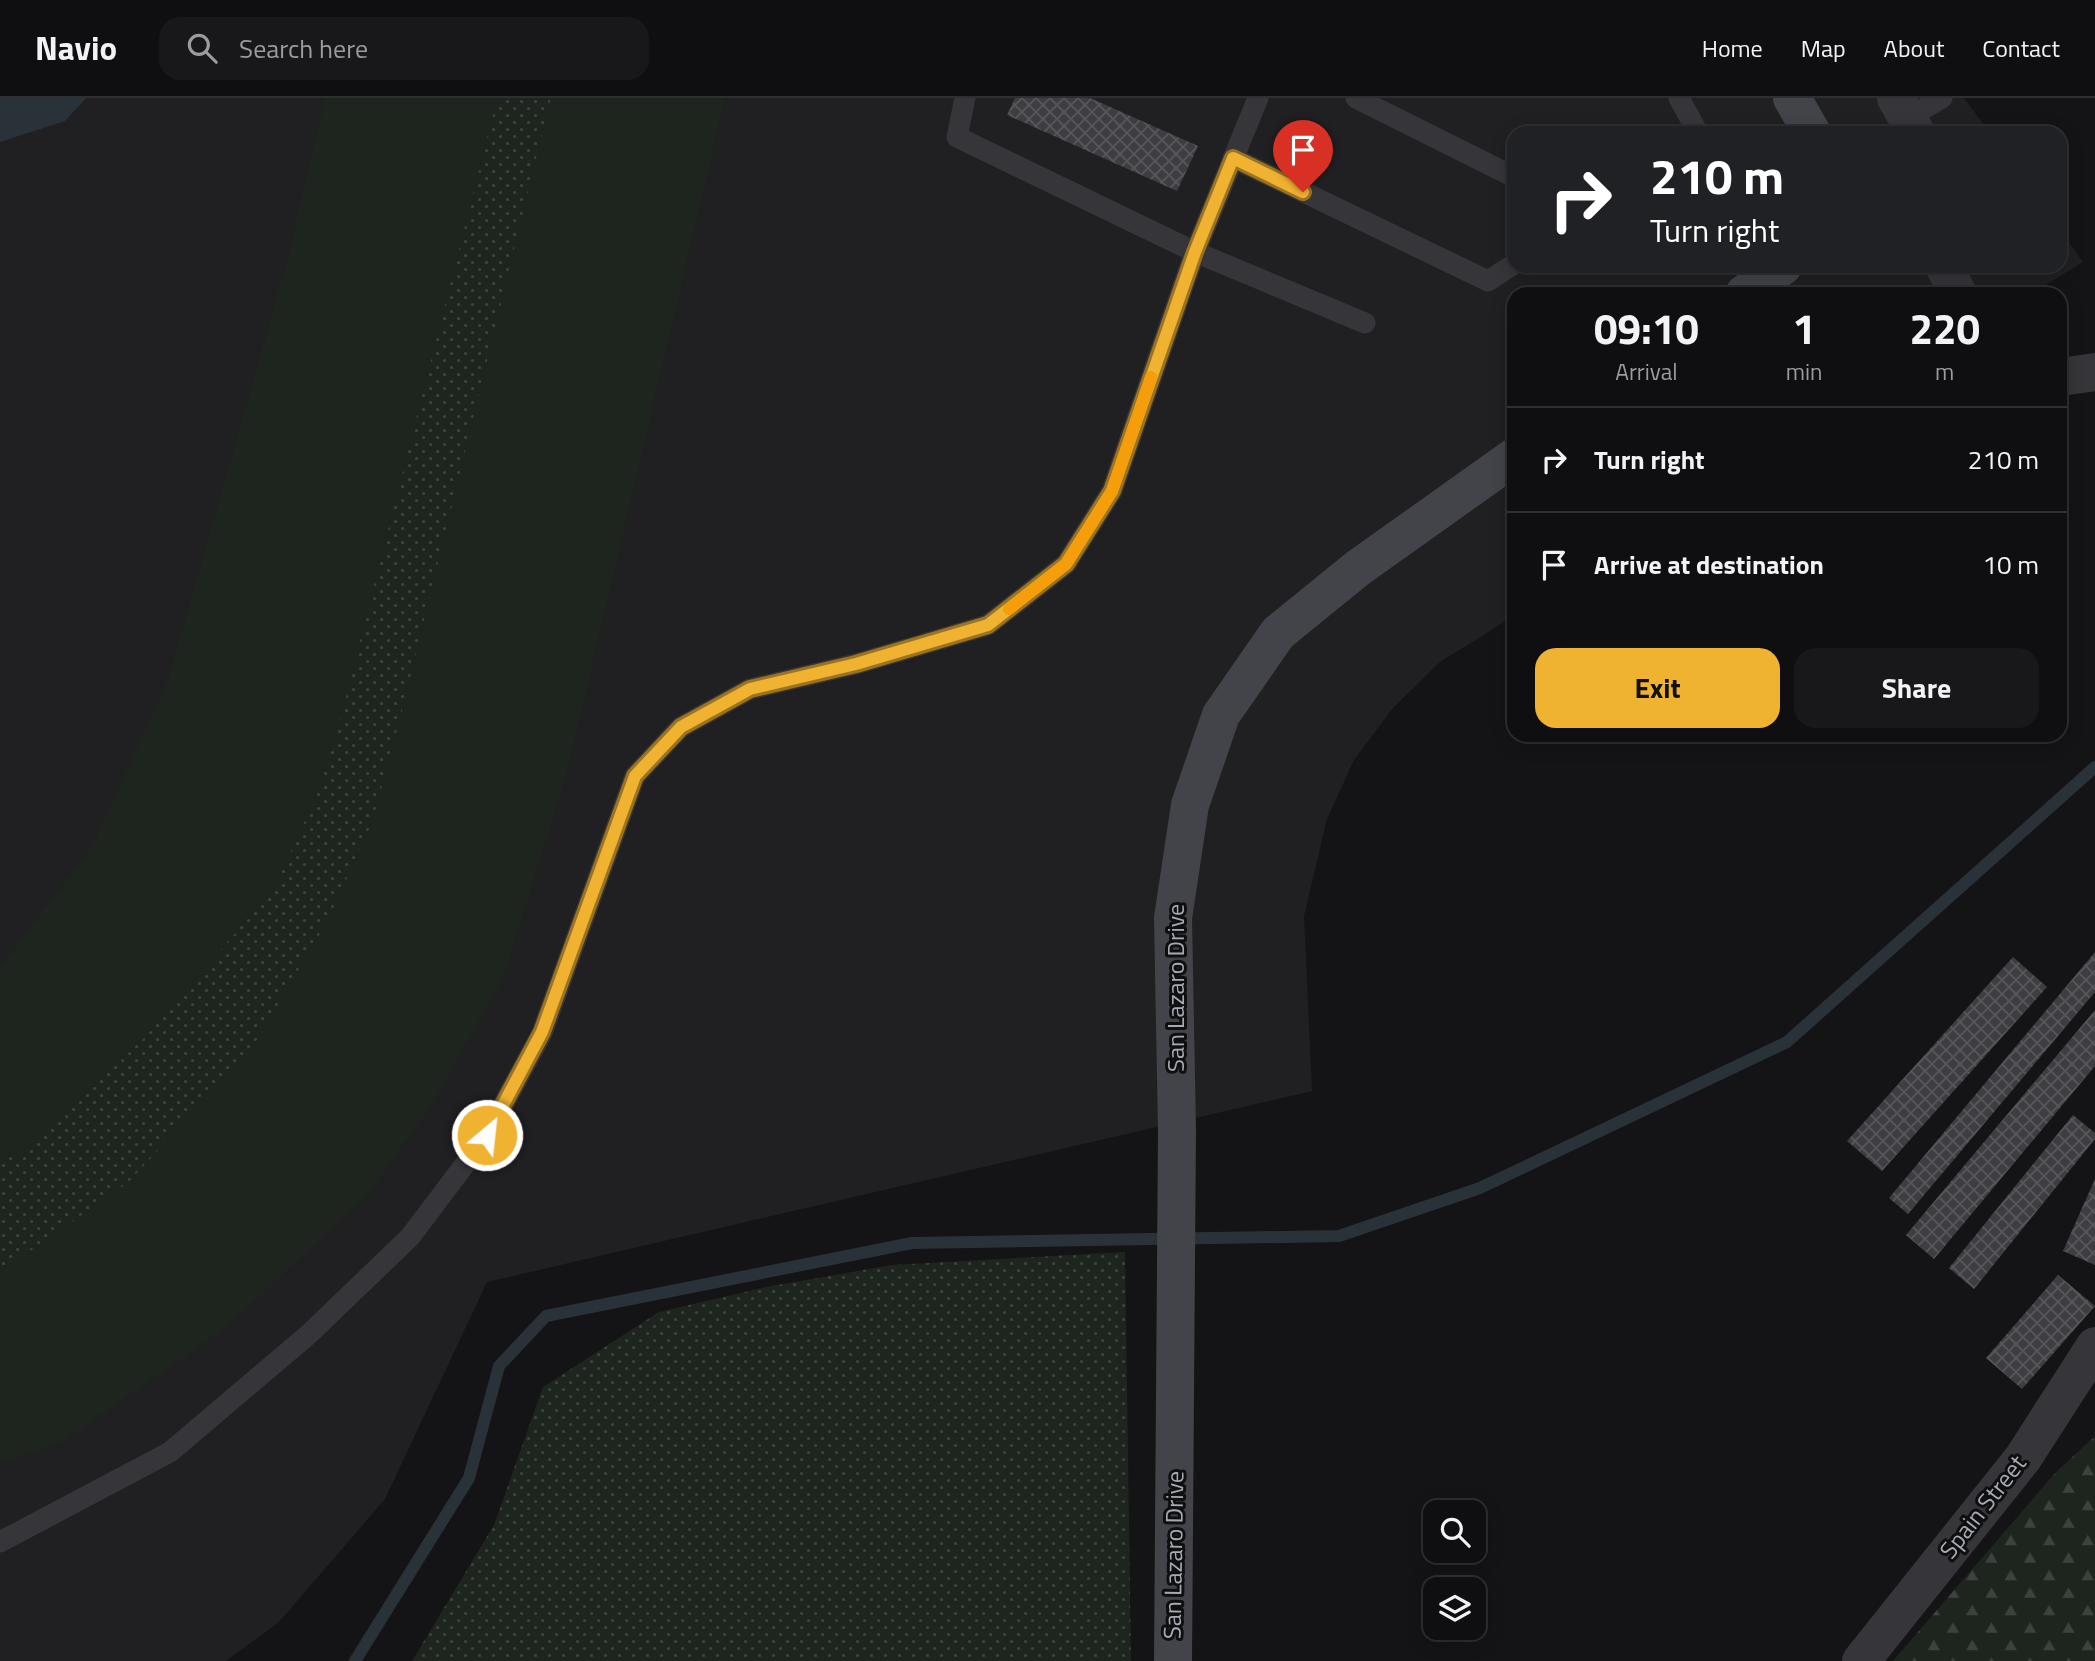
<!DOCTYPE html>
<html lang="en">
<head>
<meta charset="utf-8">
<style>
  :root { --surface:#0f0e10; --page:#181719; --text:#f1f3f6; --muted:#9b9c9f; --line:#2f2e30; --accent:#f0b231 }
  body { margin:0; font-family:"Titillium Web",sans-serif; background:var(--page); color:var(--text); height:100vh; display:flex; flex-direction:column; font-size:26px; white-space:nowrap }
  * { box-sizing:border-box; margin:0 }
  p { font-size:23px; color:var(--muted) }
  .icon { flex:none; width:38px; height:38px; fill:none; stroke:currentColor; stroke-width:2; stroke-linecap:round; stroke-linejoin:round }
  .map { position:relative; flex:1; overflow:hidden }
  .sheet { position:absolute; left:1507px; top:189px; width:560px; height:455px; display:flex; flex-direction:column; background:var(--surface); border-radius:21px; box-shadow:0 4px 18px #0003,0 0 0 2px var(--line) }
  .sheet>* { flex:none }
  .banner { position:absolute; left:1507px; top:28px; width:560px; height:147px; border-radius:21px; box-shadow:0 4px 18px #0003,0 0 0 2px var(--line); background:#202124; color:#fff; overflow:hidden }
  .fabs { position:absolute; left:1423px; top:1402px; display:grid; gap:14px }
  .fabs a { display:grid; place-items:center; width:63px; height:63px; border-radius:14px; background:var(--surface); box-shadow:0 4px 18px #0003,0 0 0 2px var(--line); font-size:35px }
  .pin { position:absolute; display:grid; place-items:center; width:60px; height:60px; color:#fff; margin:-72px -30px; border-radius:50% 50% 50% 0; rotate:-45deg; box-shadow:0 0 7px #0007 }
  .pin .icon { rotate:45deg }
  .me { position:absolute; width:77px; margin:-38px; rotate:28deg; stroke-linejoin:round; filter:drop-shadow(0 0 5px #0008) }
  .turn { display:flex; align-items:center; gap:24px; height:147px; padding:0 28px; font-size:32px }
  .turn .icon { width:91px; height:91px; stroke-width:2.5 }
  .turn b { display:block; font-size:49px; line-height:60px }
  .eta { display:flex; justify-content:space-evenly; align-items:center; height:119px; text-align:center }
  .eta b { font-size:42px; font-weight:700; line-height:49px }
  .cta { display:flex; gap:14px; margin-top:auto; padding:14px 28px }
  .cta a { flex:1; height:80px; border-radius:21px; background:var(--accent); color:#111; font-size:28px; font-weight:700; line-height:80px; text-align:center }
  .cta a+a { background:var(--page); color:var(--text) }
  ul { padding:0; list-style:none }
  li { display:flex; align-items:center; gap:21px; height:105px; padding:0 28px; border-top:2px solid var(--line) }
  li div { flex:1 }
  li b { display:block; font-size:26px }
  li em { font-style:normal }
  header { display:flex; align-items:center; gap:42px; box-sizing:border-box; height:98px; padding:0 35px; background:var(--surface); border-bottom:2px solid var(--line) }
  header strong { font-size:33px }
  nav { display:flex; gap:38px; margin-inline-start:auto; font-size:24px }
  .search { width:490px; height:63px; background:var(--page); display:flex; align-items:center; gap:18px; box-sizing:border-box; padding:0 24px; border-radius:21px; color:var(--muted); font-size:26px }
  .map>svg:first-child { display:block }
  .built { fill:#202022 }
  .grass { fill:url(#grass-dots) }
  .forest { fill:url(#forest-firs) }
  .pitch { fill:#1e251f }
  .water { fill:#2a3239 }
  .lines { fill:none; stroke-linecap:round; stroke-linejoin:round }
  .stream { stroke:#2a3239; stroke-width:12 }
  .building { fill:url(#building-cross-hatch) }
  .lane { stroke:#35353a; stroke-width:21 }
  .street { stroke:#35353a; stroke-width:38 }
  .secondary { stroke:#43444a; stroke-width:38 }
  .route-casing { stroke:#9c7420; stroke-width:18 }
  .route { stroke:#f0b231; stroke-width:12 }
  .slow { stroke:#f59e0b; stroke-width:12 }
  .labels { text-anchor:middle; stroke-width:6; stroke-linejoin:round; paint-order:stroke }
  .street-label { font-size:24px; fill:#a5aab5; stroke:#0f0f10 }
</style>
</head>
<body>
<header>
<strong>Navio</strong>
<div class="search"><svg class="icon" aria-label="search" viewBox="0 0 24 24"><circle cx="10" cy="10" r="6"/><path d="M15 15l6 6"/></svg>Search here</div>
<nav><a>Home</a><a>Map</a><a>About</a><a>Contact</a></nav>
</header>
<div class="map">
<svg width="2095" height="1563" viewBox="0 0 2095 1563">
  <defs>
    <pattern id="grass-dots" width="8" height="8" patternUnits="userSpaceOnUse" patternTransform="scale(1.75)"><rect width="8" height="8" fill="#1e251f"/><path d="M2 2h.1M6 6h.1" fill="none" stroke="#3c423d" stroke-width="1.8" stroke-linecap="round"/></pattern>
    <pattern id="forest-firs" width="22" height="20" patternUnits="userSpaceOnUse" patternTransform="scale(1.75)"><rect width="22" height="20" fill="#1e251f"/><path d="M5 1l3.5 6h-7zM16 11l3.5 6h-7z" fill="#3c423d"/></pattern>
    <pattern id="building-cross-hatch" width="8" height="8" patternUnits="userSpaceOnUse" patternTransform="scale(1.75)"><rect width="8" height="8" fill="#3e3e42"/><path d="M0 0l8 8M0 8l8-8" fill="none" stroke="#57575b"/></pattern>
  </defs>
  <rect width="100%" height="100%" fill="#141315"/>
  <polygon class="built" points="0,0 1964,0 1990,35 1514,35 1514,168 2060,168 2060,132 2083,164 2031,196 1514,196 1514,518 1440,564 1393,610 1354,662 1327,721 1304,818 1312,993 487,1184 385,1401 279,1524 226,1563 0,1563"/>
  <g class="grass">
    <polygon points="497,0 551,0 401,618 372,725 327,824 252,950 128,1085 0,1174 0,1064 27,1050 144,940 274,790 312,707 341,618"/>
    <polygon points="1125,1154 1131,1563 412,1563 494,1427 543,1289 659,1214 766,1189 892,1167"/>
  </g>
  <polygon class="forest" points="2095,1338 2095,1563 1893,1563 2056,1374"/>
  <g class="pitch">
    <polygon points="325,0 497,0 341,618 312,707 274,790 144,940 27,1050 0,1064 0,870 92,749 168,582 286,168"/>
    <polygon points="551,0 725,0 567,674 503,880 432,1006 369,1095 228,1228 65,1342 0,1365 0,1174 128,1085 252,950 327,824 372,725 401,618"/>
  </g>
  <polygon class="water" points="0,0 86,0 65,23 0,44"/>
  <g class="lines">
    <polyline class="stream" points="355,1563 469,1380 499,1268 546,1218 912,1145 1339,1138 1480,1090 1787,944 2095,669"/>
  </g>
  <g class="building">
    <polygon points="1015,0 1090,0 1198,48 1177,93 1007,17"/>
    <polygon points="2095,854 2095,894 1908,1116 1889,1100"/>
    <polygon points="2013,859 2047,889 1882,1073 1847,1043"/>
    <polygon points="2095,912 2095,968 1934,1161 1906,1137"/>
    <polygon points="2073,1017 2095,1035 2095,1041 1974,1191 1949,1170"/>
    <polygon points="2095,1081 2095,1167 2063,1153"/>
    <polygon points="2058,1177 2095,1208 2022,1291 1986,1260"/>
  </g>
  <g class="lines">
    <g class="lane">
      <polyline points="965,0 957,39 1195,154 1365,225"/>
      <polyline points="1356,0 1514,79"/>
      <polyline points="1679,0 1698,35"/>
      <polyline points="1908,20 1942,0"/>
      <polyline points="1233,60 1488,183 1514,166"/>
      <polyline points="0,1444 170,1354 308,1237 410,1139 487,1037 542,935 635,678 681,629 750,591 856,566 988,527 1066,466 1112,393 1195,154 1258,0"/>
    </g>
    <g class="street">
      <polyline points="1896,0 1916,35"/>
      <polyline points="1944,168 1958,196"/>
      <polyline points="2060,279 2095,274"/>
      <polyline points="1861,1563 2023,1360 2095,1248"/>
    </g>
    <g class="secondary">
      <polyline points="1792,0 1812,35"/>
      <polyline points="1744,196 1783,168"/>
      <polyline points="1173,1563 1177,1032 1173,820 1190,707 1221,617 1278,535 1358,470 1514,359"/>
    </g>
  </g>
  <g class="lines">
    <defs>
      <polyline id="route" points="487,1037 542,934 635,678 681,629 750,591 856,566 988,527 1066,466 1112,393 1195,154 1233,60 1303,94"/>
    </defs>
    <use href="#route" class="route-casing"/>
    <use href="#route" class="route"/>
    <polyline class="slow" points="1009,511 1066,466 1112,393 1151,279"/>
  </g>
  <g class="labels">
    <g class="street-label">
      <text transform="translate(1176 890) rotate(-90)" y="8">San Lazaro Drive</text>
      <text transform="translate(1983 1409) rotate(-52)" y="8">Spain Street</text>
      <text transform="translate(1174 1457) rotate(-89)" y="8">San Lazaro Drive</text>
    </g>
  </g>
</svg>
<div class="fabs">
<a><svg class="icon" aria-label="search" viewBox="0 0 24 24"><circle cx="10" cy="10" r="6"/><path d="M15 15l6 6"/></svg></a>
<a><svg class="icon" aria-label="layers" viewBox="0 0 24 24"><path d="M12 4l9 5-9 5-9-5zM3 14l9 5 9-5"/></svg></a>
</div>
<div class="pin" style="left:1303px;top:94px;background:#d93025"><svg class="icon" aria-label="arrive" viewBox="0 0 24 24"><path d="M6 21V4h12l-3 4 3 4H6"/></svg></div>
<svg class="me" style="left:487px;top:1037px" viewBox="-20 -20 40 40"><circle r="17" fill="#f0b231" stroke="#fff" stroke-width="3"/><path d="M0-11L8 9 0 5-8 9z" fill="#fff"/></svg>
<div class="banner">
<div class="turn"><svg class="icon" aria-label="right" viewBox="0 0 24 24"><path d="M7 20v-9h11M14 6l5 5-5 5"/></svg><div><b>210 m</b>Turn right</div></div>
</div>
<section class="sheet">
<div class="eta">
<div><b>09:10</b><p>Arrival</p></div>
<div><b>1</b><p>min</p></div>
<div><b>220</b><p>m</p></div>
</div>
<ul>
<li><svg class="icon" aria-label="right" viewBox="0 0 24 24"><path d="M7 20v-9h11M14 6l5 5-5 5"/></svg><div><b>Turn right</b></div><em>210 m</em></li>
<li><svg class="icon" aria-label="arrive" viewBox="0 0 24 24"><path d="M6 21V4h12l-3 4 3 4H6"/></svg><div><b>Arrive at destination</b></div><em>10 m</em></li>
</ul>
<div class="cta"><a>Exit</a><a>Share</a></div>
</section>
</div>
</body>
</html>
